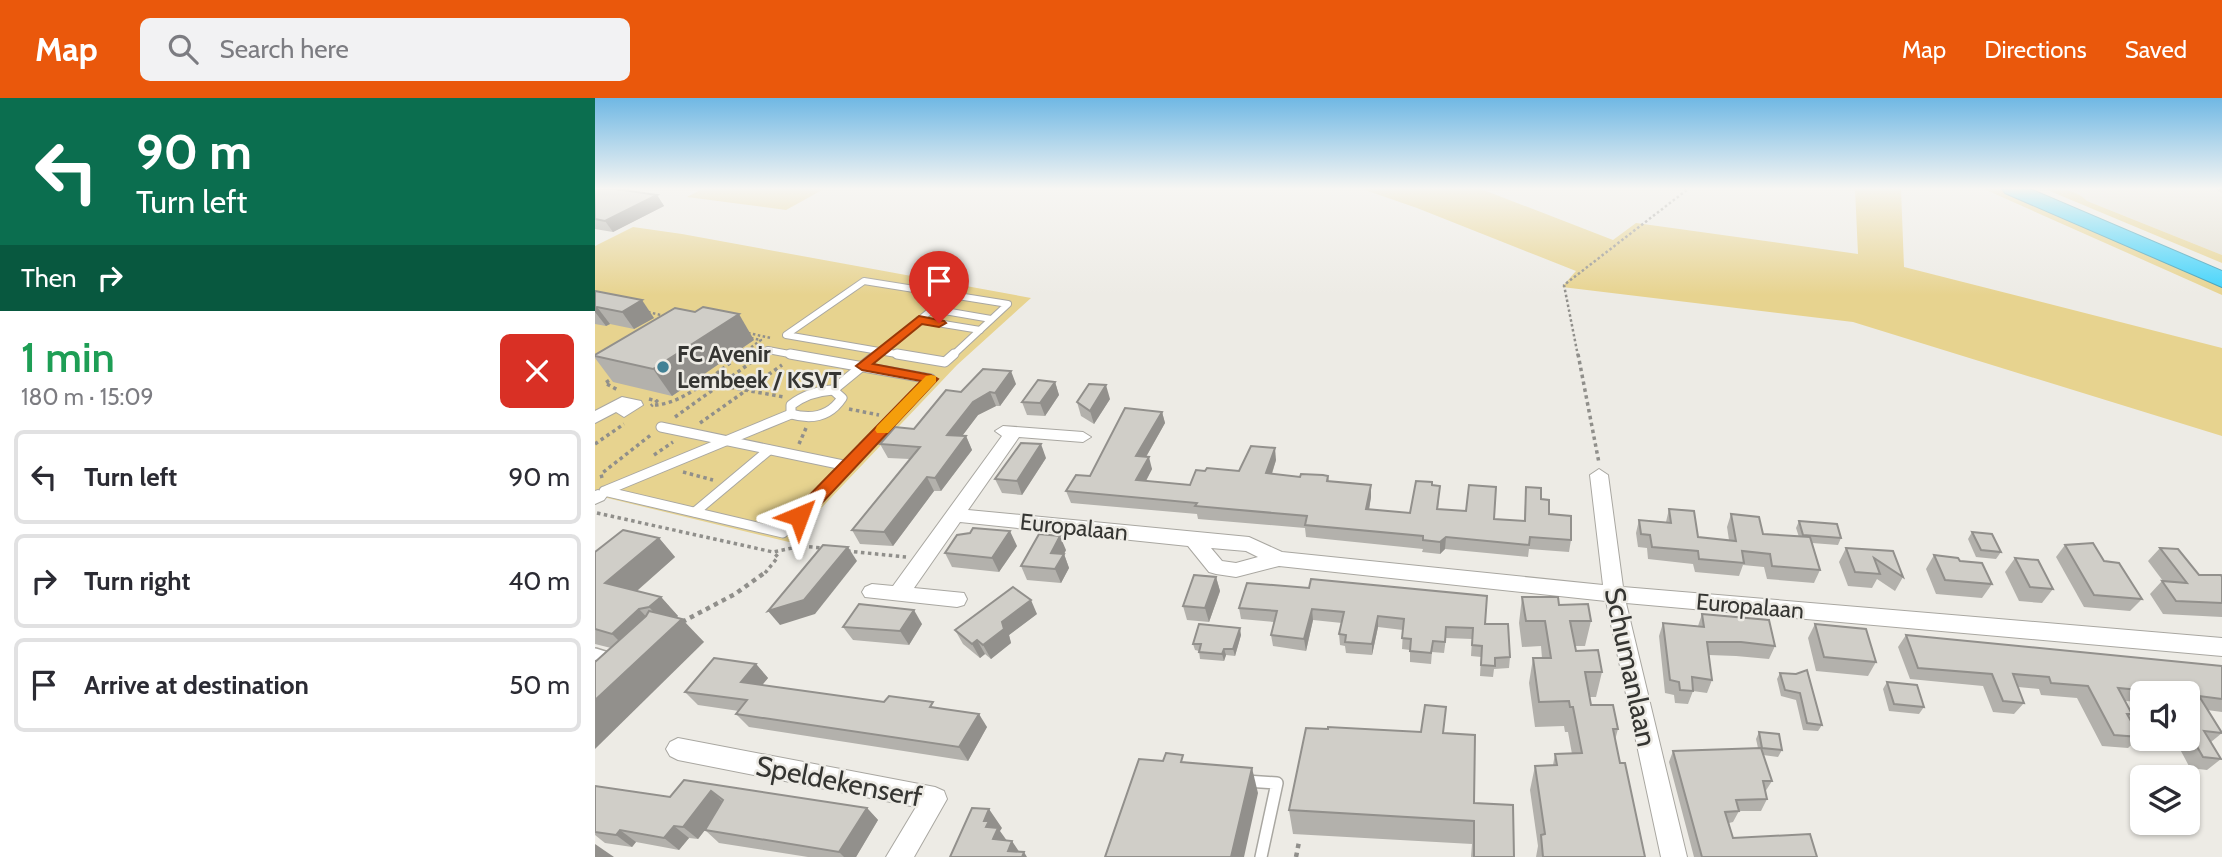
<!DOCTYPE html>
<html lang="en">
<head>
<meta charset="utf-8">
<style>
  :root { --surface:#fff; --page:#f2f2f3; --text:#2b2b33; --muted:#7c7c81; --line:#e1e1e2; --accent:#ea580c }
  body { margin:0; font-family:Cabin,sans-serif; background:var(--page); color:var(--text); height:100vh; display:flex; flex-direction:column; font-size:26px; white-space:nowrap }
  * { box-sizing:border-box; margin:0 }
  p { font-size:23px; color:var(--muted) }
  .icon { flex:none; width:38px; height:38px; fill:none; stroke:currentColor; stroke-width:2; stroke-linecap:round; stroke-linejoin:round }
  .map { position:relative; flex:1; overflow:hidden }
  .sheet { display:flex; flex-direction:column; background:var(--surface); width:595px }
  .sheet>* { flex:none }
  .banner { background:#0b6e4f; color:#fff; overflow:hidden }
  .buttons { position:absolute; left:1535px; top:583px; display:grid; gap:14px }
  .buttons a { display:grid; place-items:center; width:70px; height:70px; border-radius:10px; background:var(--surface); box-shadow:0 2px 5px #0004; font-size:35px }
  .pin { position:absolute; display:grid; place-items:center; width:60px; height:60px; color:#fff; margin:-72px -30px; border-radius:50% 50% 50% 0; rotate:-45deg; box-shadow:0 0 7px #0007 }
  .pin .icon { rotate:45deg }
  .me { position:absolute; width:77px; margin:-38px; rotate:44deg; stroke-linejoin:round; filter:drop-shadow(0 0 5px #0008) }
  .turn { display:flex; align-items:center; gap:24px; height:147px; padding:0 21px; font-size:32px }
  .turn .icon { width:91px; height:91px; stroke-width:2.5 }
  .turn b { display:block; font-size:49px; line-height:60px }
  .then { display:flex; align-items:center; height:66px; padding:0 21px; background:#0003; gap:14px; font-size:26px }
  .round { display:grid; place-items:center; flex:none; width:74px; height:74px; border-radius:10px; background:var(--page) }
  .headline { display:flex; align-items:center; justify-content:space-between; height:119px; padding:0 21px }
  h1 { font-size:42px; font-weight:600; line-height:52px; color:#1e9e55 }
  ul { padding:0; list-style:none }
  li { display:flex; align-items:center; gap:21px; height:94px; margin:0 14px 10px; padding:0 7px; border:4px solid var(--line); border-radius:10px }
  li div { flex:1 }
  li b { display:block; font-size:26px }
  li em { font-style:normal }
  header { display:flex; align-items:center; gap:42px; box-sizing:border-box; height:98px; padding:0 35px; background:var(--accent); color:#fff }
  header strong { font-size:33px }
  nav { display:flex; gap:38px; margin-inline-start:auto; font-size:24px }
  .search { width:490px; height:63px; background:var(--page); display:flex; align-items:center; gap:18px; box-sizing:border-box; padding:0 24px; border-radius:10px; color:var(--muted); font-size:26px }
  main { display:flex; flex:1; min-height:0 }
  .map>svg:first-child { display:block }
  .built { fill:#e4e0d3 }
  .green { fill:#e7d38f }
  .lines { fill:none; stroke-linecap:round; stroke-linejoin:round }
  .lane-far2-casing { stroke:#a9a7a1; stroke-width:8 }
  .lane-far1-casing { stroke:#a9a7a1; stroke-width:11 }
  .lane-casing { stroke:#a9a7a1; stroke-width:14 }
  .street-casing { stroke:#a9a7a1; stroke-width:2 }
  .highway-casing { stroke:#3b9cb5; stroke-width:2 }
  .path-far2 { stroke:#908f8b; stroke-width:2.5; stroke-dasharray:2.5 2.5; stroke-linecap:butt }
  .path-far1 { stroke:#908f8b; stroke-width:3.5; stroke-dasharray:3.5 3.5; stroke-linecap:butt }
  .path { stroke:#908f8b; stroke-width:4.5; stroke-dasharray:4.5 4.5; stroke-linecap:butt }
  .lane-far2 { stroke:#fff; stroke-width:6 }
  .lane-far1 { stroke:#fff; stroke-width:9 }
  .lane { stroke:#fff; stroke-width:11 }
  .street { fill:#fff; fill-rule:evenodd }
  .highway { fill:#3ed3fc; fill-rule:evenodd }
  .wall { fill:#b3b1ac }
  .shaded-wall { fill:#92908c }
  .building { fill:#d0cec8; stroke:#92908c; stroke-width:2 }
  .route { fill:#ea580c; stroke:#983908; stroke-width:2 }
  .slow { fill:#f59e0b }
  .poi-dot { fill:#418195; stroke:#edebe5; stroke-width:2.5 }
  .labels { text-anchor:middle; stroke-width:5; stroke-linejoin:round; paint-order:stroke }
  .poi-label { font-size:23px; font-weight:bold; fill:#353532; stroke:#edebe5; text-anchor:start }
  .street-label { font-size:23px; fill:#353532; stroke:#edebe5 }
  .near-street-label { font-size:28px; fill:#353532; stroke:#edebe5 }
</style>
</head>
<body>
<header>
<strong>Map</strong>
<div class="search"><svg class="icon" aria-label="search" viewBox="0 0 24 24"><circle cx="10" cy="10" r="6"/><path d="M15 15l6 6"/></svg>Search here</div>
<nav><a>Map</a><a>Directions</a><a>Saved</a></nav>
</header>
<main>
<section class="sheet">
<div class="banner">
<div class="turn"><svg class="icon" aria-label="left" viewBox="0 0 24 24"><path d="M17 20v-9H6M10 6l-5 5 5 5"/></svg><div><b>90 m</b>Turn left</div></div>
<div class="then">Then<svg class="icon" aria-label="right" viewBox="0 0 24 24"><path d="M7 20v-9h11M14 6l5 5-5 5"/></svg></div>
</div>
<div class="headline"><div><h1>1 min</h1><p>180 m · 15:09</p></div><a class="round" style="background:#d93025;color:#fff"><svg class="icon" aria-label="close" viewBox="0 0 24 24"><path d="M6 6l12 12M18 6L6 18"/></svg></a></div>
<ul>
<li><svg class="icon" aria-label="left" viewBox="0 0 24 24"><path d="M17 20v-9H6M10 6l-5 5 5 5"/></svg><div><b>Turn left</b></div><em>90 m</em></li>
<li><svg class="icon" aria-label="right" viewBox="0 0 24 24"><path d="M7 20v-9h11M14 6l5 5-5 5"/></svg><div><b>Turn right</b></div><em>40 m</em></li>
<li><svg class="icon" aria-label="arrive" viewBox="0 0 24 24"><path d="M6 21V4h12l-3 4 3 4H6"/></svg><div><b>Arrive at destination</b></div><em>50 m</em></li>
</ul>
</section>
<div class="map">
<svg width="1627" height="759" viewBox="0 0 1627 759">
  <rect width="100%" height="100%" fill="#edebe5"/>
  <polygon class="built" points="1464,91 1627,91 1627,157 1492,103"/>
  <g class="green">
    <polygon points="107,91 229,91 191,112 92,99"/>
    <polygon points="767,91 886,91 1018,142 1041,125 1263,156 1260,91 1306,91 1309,169 1627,250 1627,338 1258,224 967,189 981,173 822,110"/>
    <polygon points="1389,91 1403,91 1627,188 1627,197"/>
    <path d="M1450,91C1467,91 1480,91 1492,103L1627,157V165Z"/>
    <polygon points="38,129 87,136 436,200 362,267 194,444 0,397 0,148"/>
  </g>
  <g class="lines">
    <defs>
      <g id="lane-far2">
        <polyline points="338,211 396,221"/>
        <polyline points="324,222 385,232"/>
        <polyline points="173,252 205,258"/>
        <polyline points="280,258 355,197"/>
        <polyline points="313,258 191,237 269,183 413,206 357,258"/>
      </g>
      <g id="lane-far1">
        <polyline points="302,256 350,264 359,256"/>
        <path d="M196,316V307C209,297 222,293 238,292"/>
        <polyline points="66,329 253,368"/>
        <path d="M12,392L196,316C217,322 235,318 247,300L238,292L282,256"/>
        <polyline points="9,393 188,435 336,281 195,256"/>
        <polyline points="100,414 174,352"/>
      </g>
      <g id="lane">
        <polyline points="0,556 16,561"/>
        <polyline points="651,683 682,685 666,759"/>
      </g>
      <g id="street">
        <polygon points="27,299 46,303 48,307 29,319 21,314 0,325 0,313"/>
        <path d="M408,328L488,334L496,339L488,344L424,339L373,412L654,439L687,454L1008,487L995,377L1004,371L1013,377L1028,489L1627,540V558L1031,505L1092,759H1066L1011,503L684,468L641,479L621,476L614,474L593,448L365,424L319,490L369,495L372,501L369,507L362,509L270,499L267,494L270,489L277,486L298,488L407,338L400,333ZM616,450L651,453L663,459L641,465L627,463Z"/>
        <polygon points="3,392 9,394 12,398 9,402 0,406 0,393"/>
        <polygon points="83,640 340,689 349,693 352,701 319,759 291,759 321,709 83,662 75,658 71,651 75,644"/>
      </g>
      <polygon id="highway" points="1407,91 1435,91 1627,173 1627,189 1410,95"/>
    </defs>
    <use href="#lane-far2" class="lane-far2-casing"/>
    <use href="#lane-far1" class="lane-far1-casing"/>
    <use href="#lane" class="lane-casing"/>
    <use href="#street" class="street-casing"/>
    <use href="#highway" class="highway-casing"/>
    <g class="path-far2">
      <polyline points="53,214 70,218"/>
      <polyline points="153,235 176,240"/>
      <polyline points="144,258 166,242 156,240"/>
      <polyline points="983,258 969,187 1093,91"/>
    </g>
    <g class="path-far1">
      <polyline points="983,256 1004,365"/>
      <polyline points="20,279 10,285 23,292"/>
      <polyline points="122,287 189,299"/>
      <polyline points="54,301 62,303 56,308"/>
      <path d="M60,307C92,305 121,274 147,256"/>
      <polyline points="254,311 284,317"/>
      <polyline points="80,319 165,258"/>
      <polyline points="105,325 187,267"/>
      <polyline points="0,346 29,326"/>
      <polyline points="204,346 211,330"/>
      <polyline points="59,357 78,344"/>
      <polyline points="88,374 118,382"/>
      <polyline points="7,380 6,376 57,336"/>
      <polyline points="2,415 178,454 207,448 227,450"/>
      <polyline points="252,453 311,459"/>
      <polyline points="170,475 183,459 178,454"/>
    </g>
    <g class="path">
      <polyline points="87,524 140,496 172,473"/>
      <polyline points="701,759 704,744"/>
    </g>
    <use href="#lane-far2" class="lane-far2"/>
    <use href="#lane-far1" class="lane-far1"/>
    <use href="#lane" class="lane"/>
    <use href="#street" class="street"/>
    <use href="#highway" class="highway"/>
  </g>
  <g class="wall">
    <polygon points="0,91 35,91 32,93 62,97 69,108 18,134 0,131"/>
    <polygon points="1620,91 1627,91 1627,95"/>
    <polygon points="0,193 59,220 39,231 15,226 11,228 0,226"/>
    <polygon points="159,242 77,298 18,284 0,260 0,257"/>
    <polygon points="460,284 464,297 450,318 432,317 427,304"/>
    <polygon points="421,286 405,308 401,308 383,317 367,338 371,338 377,352 346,393 339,393 298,448 265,446 257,432 315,361 293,360 285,346 319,331 366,294"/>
    <polygon points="515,301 499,326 486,318 482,304"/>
    <polygon points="567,314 570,325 551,359 557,371 551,383 595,387 681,362 677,376 705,379 733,378 734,383 776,387 776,399 774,411 815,415 837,387 844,400 843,411 899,421 929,423 931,389 946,401 954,416 976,442 974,454 934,451 933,459 850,451 845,456 827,454 828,451 711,439 710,430 603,421 602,416 476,405 471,393 495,378"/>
    <polygon points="451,360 427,397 407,395 400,381"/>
    <polygon points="1074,411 1103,439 1134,442 1132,429 1136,416 1168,436 1204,439 1201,430 1204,423 1246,440 1243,447 1217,445 1225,472 1219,485 1172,481 1169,469 1148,467 1144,478 1100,474 1098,466 1053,461 1052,450 1043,449 1041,435 1044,422 1071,424"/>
    <polygon points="1377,434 1406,454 1401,461 1381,459 1373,441"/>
    <polygon points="64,440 80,459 42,493 66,499 83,518 82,519 109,544 16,550 0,546 0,454"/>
    <polygon points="1470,447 1509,463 1547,501 1535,513 1489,509 1461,459"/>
    <polygon points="422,448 404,474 357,469 350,455"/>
    <polygon points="1251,450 1298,453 1308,479 1300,493 1282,481 1277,490 1253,488 1244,464"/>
    <polygon points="1565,450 1604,477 1627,479 1627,519 1568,516 1555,496 1567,483 1568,483 1553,463"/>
    <polygon points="471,452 469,456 474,470 466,485 432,482 426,468"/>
    <polygon points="1339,457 1365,463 1397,486 1387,500 1341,496 1331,471"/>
    <polygon points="1420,460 1458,491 1447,505 1424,503 1410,474"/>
    <polygon points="621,479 625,493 614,524 592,522 588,508"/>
    <polygon points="652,485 890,526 915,559 914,570 899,571 898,579 885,578 886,559 876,558 877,541 851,540 849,555 837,554 836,566 815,564 815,552 807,551 808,532 783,529 777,557 751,555 750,548 745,547 744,536 747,525 718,522 711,553 678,548 676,537 679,524 646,521 644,510"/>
    <polygon points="927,499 964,507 996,523 990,548 980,548 981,553 1007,574 1001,599 995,599 996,607 1023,631 1020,642 1025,665 1050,759 941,759 943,748 935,692 940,668 958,667 960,656 977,656 973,634 970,634 969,628 940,629 934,585 938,560 947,560 946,548 927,549 924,525"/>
    <polygon points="442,516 414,537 416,545 396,561 390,556 385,560 368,546 360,532"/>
    <polygon points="1107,516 1180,548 1174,561 1141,558 1114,557 1117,582 1112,595 1098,593 1093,606 1080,605 1079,597 1070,595 1064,538 1068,525 1103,528"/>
    <polygon points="327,526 314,547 258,542 248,529"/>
    <polygon points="1220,526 1281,564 1273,578 1221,573 1213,540"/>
    <polygon points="646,537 640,558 631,557 629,563 605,561 604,553 600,552 598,546"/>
    <polygon points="1311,537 1627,568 1627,614 1612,612 1627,635 1616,644 1626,661 1612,672 1595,670 1579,640 1592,640 1592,595 1547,595 1547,604 1530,603 1537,616 1534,619 1545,639 1533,650 1507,648 1482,600 1446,597 1444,591 1423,589 1429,605 1419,616 1398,614 1388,588 1315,581 1303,549"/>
    <polygon points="161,566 173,580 167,587 289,604 342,609 392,629 373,663 154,629 141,616 144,613 103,607 90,594"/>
    <polygon points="1185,575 1201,576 1227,627 1223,633 1208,632 1201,602 1186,598 1182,581"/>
    <polygon points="1292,584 1329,609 1324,616 1294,613 1288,591"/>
    <polygon points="1164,634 1187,652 1183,659 1168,657 1177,683 1170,694 1172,701 1166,713 1144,713 1138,724 1134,725 1138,740 1222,759 1099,759 1074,664 1078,653 1163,650 1161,641"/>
    <polygon points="849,635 879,705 919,759 876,759 877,746 698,736 694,712"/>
    <polygon points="89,682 272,710 283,722 261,759 213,759 124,745 110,732 103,741 94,740 84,752 41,744 37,749 10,745 0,737 0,688 75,699"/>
  </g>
  <g class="shaded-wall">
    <polygon points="62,97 69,108 18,134 10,123"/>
    <polygon points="47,202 59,220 39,231 27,214"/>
    <polygon points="2,209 15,226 11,228 0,214 0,210"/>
    <polygon points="144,216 159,242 77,298 58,271"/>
    <polygon points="416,273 421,286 405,308 400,295"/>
    <polygon points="460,284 464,297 450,318 445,305"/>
    <polygon points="511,287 515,301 499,326 495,313"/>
    <polygon points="395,294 401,308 383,317 358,350 352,337 378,304"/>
    <polygon points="567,314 570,325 544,371 541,358"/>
    <polygon points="371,338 377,352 346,393 340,380"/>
    <polygon points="446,346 451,360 427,397 422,383"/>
    <polygon points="680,350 681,362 673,387 671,375"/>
    <polygon points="554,359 557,371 545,394 541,382"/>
    <polygon points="332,379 339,393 298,448 289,434"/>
    <polygon points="776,387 776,399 772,423 771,411"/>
    <polygon points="415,433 422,448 404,474 397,460"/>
    <polygon points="465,438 471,452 469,456 474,470 466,485 460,471 456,455"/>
    <polygon points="851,439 850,451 845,456 845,444"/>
    <polygon points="64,440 80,459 29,504 10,485"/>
    <polygon points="253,449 262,463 220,516 185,527 173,513"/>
    <polygon points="621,479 625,493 614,524 610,510"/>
    <polygon points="66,499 83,518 72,529 54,509"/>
    <polygon points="436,502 442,516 414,537 416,545 396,561 388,547 407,524"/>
    <polygon points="44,511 62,530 36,555 17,536"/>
    <polygon points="717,511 718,522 711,553 709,541"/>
    <polygon points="319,512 327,526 314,547 305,533"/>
    <polygon points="783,518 783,529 777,557 777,546"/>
    <polygon points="87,521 109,544 0,651 0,602"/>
    <polygon points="645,530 646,537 640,558 638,551"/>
    <polygon points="382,542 390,556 385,560 377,546"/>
    <polygon points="629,551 631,557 629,563 627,556"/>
    <polygon points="161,566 173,580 158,598 146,584"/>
    <polygon points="384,616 392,629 373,663 364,649"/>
    <polygon points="657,670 663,695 649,759 636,759"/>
    <polygon points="116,693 130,706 103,741 88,729"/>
    <polygon points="272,710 283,722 261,759 249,759 244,754"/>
    <polygon points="394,711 407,730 405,733 415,747 417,743 427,758 429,754 432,759 412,759 391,729 389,723"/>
    <polygon points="79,728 94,740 84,752 69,740"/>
    <polygon points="25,732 41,744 37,749 21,737"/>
    <polygon points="0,746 19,759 0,759"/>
  </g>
  <g class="building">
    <polygon points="0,91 21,91 62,97 10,123 0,121"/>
    <polygon points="0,193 47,202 27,214 2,209 0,210"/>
    <polygon points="108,209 144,216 58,271 0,258 0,257 80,210 100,214"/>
    <polygon points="388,271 416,273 400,295 395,294 378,304 352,337 371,338 340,380 332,379 289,434 257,432 325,349 285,346 300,329 319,331 351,292 366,294"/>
    <polygon points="443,282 460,284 445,305 427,304"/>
    <polygon points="494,286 511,287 495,313 482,304"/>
    <polygon points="530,310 567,314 541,358 554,359 541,382 595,387 601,372 610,373 612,370 644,373 656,348 680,350 671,375 705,379 706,376 728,377 733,378 732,383 776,387 771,411 815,415 821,383 837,384 837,387 845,388 842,411 871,413 874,387 901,389 899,421 930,423 931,389 946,390 946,401 954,402 954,416 976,418 976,442 935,439 934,447 851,439 845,444 828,442 828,438 710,427 712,418 600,408 602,405 471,393 481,377 495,378"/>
    <polygon points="426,345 446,346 422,383 400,381"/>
    <polygon points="1074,411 1099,413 1103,439 1141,443 1136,416 1164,419 1168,436 1215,439 1225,472 1177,468 1175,456 1147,453 1149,465 1104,461 1103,453 1057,449 1055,437 1046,436 1044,422 1076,425"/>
    <polygon points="1204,423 1242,426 1246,440 1208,437"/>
    <polygon points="378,430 415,433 397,460 350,455 362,437 375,435"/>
    <polygon points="28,432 64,440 10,485 66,499 54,509 44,511 17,536 0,531 0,454"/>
    <polygon points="1377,434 1397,436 1406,454 1386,452"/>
    <polygon points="444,436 465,438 456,455 469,456 460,471 426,468"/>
    <polygon points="1498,445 1509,463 1524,465 1547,501 1499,497 1470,447"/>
    <polygon points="228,447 253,449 209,502 173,513"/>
    <polygon points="1251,450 1298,453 1308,479 1279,460 1285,476 1260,474"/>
    <polygon points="1565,450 1583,451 1604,477 1626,477 1627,479 1627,505 1581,503 1567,483 1592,485"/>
    <polygon points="1339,457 1363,460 1365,463 1387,465 1397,486 1350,482"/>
    <polygon points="1420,460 1443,462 1458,491 1435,489"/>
    <polygon points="599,477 621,479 610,510 588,508"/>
    <polygon points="716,481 892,498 890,526 913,526 915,559 900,560 900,568 886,567 887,548 877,547 878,530 851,529 850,544 838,543 836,555 815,553 816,541 807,540 809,521 783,518 777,546 750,544 751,537 744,536 749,514 717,511 709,541 676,537 682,513 644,510 652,485 714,490"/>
    <polygon points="418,489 436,502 407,524 409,531 388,547 382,542 377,546 360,532"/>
    <polygon points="927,499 963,499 964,507 993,506 996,523 975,523 981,553 1003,552 1007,574 990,574 996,607 1018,607 1023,631 1018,631 1025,665 1030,665 1050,759 948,759 946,737 950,736 940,668 962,667 960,656 987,655 978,609 975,609 974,603 944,604 938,560 956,560 950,523 931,523"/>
    <polygon points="264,506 319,512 305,533 248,529"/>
    <polygon points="54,513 87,521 0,602 0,564 51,518"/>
    <polygon points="1107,516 1174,522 1180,548 1146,544 1112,544 1117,582 1097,579 1098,593 1085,592 1084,584 1075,582 1068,525 1109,529"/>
    <polygon points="604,526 645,530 638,551 629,551 627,556 604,554 606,546 598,546"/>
    <polygon points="1220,526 1271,531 1281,564 1229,559"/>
    <polygon points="1311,537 1627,568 1627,601 1604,598 1627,635 1609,633 1626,661 1608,659 1592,631 1592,595 1567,595 1566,594 1523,590 1537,616 1532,616 1545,639 1519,637 1493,588 1456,585 1454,579 1418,576 1429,605 1408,603 1397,576 1323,570"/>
    <polygon points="119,560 161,566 146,584 289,604 294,598 338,604 335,609 384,616 364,649 141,616 152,602 90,594"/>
    <polygon points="1212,572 1227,627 1212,625 1205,595 1190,592 1185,575 1201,576"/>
    <polygon points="1292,584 1322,587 1329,609 1299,606"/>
    <polygon points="830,607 851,609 848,635 880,637 879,705 918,707 919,759 879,759 879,723 694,712 711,630 733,631 733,629 826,634"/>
    <polygon points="1164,634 1184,636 1187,652 1167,650"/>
    <polygon points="1166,650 1177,683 1168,683 1172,701 1141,702 1144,713 1130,714 1138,740 1215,736 1222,759 1107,759 1078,653"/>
    <polygon points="571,655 588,657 586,664 657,670 636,759 510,759 544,661 568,663"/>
    <polygon points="89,682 272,710 244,754 110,732 128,702 116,693 88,729 79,728 69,740 25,732 21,737 0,734 0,688 75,699"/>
    <polygon points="377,710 394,711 389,723 394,723 391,729 403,730 398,741 417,743 413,753 429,754 427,759 355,759"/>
  </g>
  <linearGradient id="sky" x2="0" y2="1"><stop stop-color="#70b8e4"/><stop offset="0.46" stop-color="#f7f6f3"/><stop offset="1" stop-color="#f7f6f3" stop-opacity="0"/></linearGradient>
  <rect width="1627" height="197" fill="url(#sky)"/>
  <polygon class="route" points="324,218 349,223 351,225 344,229 327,226 278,266 336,277 343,281 210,423 198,423 196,418 198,414 326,283 267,272 261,268"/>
  <polygon class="slow" points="336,277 341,278 341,284 293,335 282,335 280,332 282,328 331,278"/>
  <circle class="poi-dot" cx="68" cy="269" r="7"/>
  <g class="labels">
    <g class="poi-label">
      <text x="82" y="264">FC Avenir<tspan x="82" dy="26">Lembeek / KSVT</tspan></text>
    </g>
    <g class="street-label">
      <text transform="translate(479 429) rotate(6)" y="8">Europalaan</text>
      <text transform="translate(1155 508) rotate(5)" y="8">Europalaan</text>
    </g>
    <g class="near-street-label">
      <text transform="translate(1036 569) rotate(78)" y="10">Schumanlaan</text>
      <text transform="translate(244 683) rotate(11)" y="10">Speldekenserf</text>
    </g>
  </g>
</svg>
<div class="buttons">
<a><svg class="icon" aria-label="sound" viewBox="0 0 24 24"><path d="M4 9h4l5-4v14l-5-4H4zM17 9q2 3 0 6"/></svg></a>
<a><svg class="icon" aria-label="layers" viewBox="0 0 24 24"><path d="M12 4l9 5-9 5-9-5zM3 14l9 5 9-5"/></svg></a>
</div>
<div class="pin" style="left:344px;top:225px;background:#d93025"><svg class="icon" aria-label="arrive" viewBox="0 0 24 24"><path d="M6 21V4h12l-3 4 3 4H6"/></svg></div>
<svg class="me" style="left:204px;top:418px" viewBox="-20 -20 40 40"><path d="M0-17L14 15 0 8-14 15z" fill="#ea580c" stroke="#fff" stroke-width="4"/></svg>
</div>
</main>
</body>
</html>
